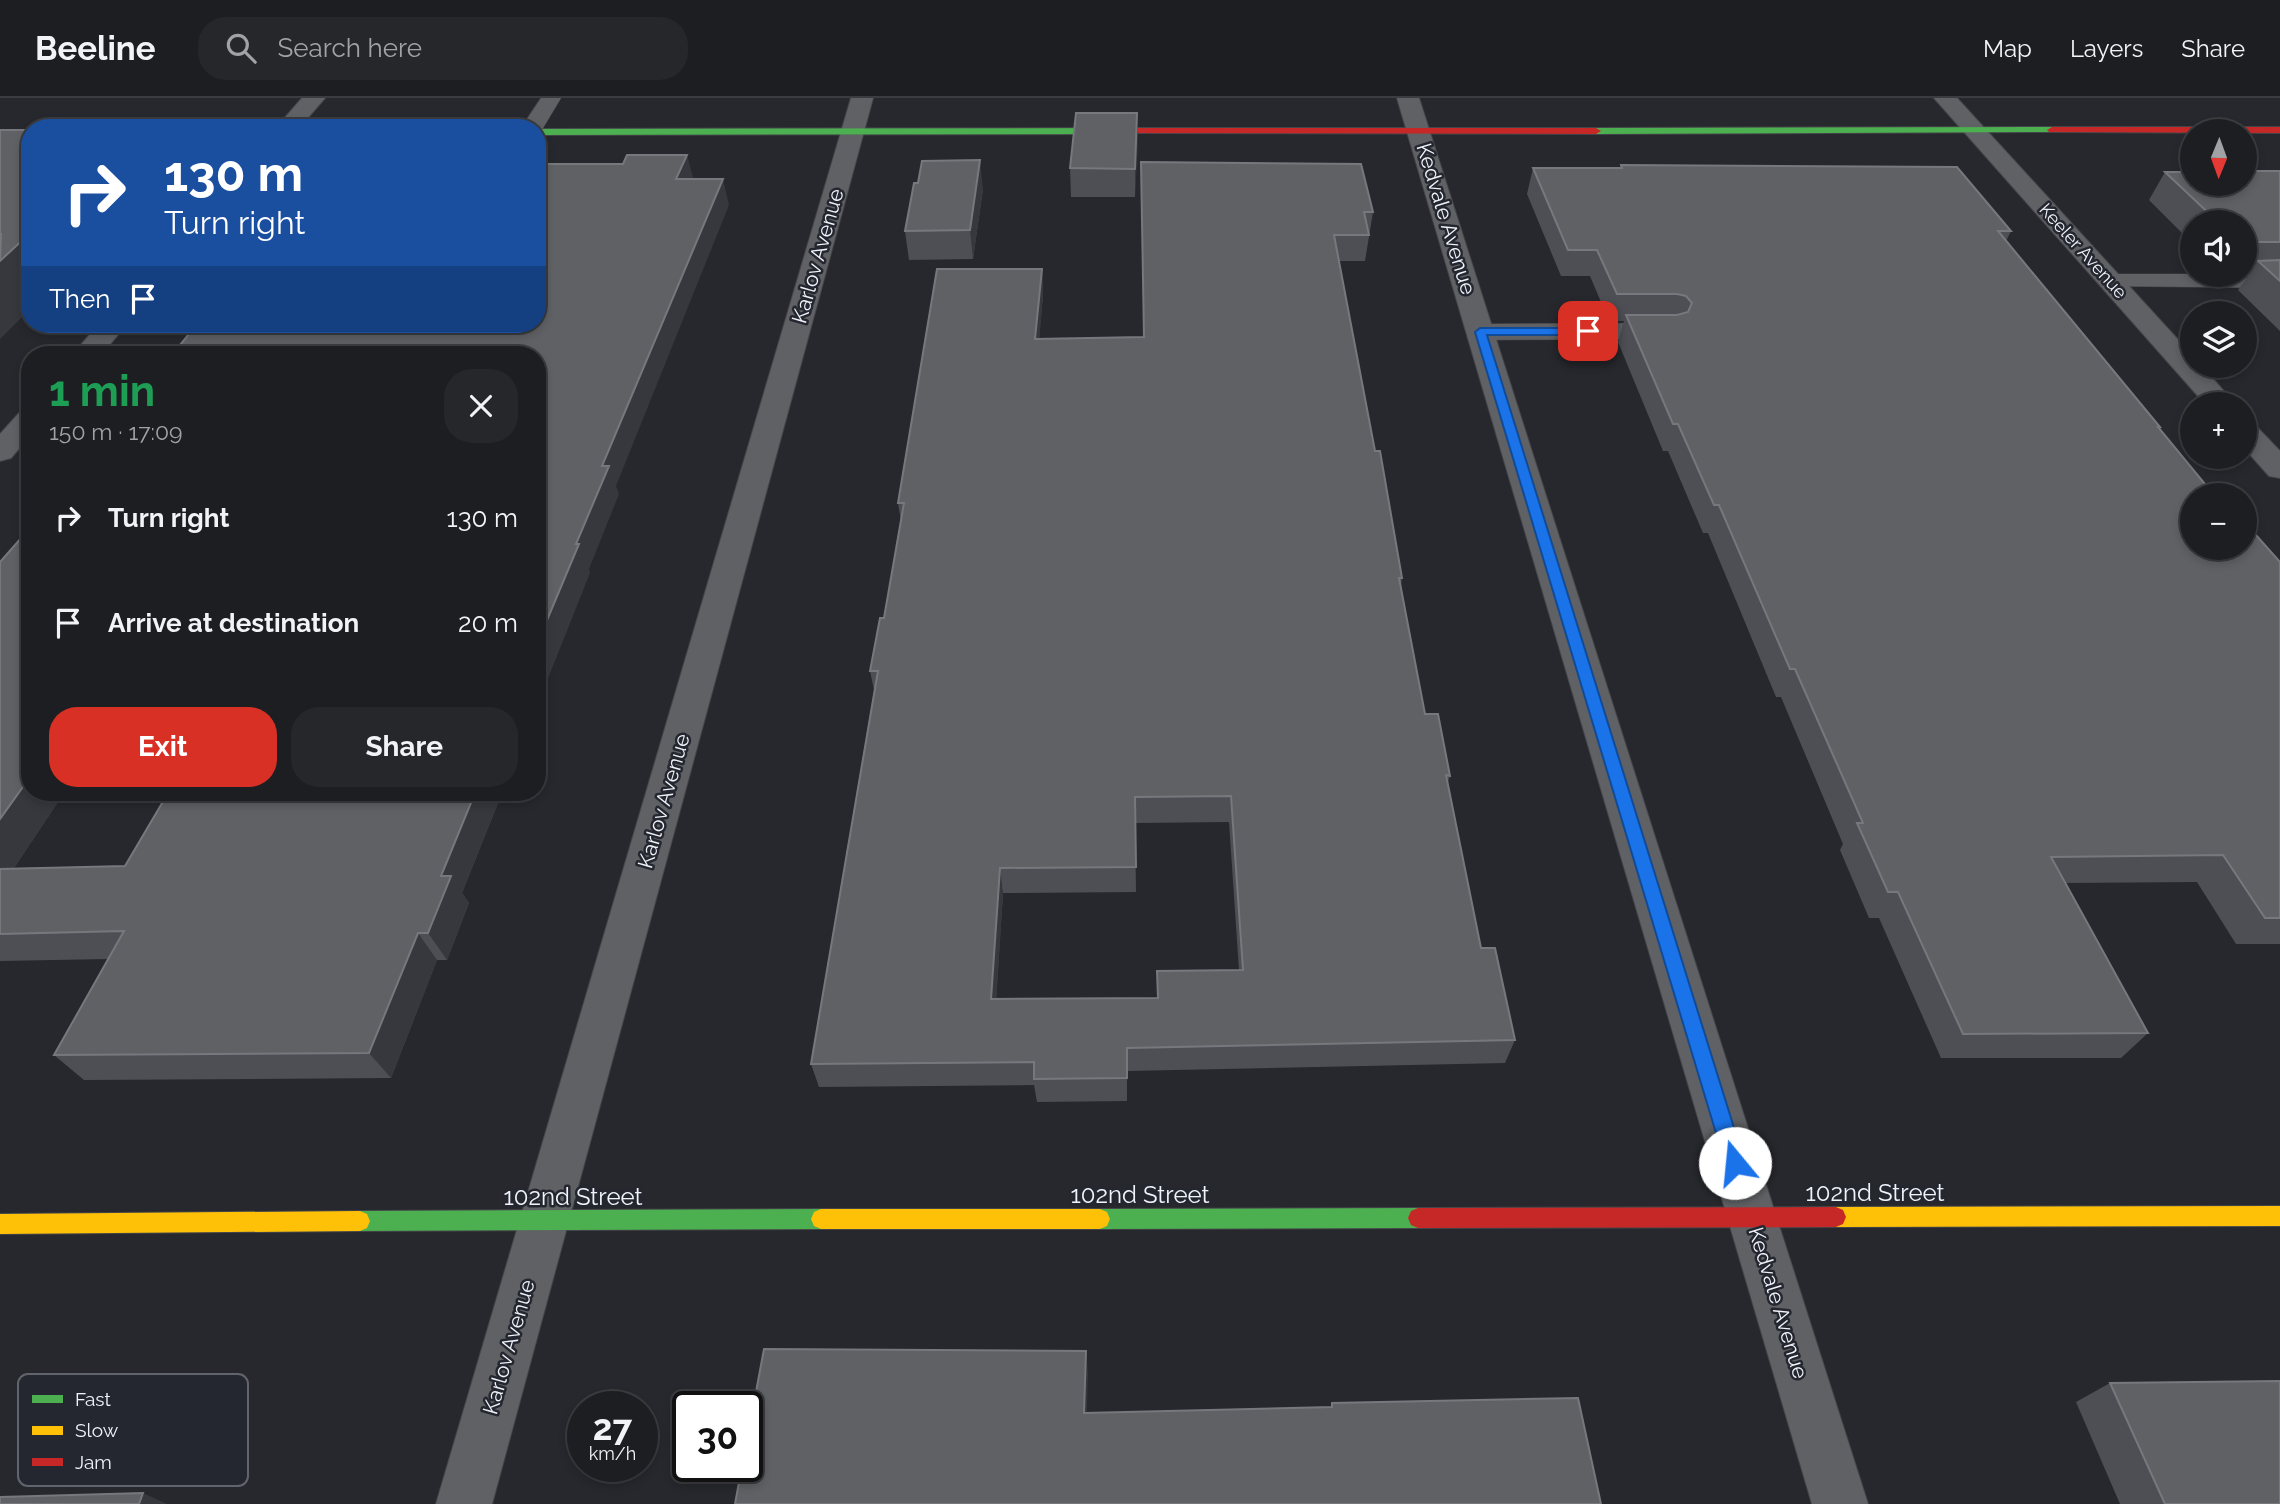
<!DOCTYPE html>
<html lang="en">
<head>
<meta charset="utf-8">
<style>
  :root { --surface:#1d1e22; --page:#25272a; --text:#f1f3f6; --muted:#a0a2a5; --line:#3b3c40; --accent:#d93025 }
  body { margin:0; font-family:Raleway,sans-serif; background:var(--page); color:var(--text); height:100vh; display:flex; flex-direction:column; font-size:26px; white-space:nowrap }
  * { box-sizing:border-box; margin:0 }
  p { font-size:23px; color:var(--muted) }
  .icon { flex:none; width:38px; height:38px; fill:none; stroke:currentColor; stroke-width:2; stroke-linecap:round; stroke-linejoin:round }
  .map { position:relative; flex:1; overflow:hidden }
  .sheet { position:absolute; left:21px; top:248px; width:525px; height:455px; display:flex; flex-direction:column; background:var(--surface); border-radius:28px; box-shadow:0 4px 10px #0003,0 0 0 2px var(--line) }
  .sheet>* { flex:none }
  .hud { position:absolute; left:21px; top:21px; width:525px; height:214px; border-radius:28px; box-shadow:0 4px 10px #0003,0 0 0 2px var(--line); background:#1a4fa0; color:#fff; overflow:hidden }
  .needle { width:46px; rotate:181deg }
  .tools { position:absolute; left:2180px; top:21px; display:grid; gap:14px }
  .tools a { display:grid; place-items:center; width:77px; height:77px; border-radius:50%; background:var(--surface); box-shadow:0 4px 10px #0003,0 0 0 2px var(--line); font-size:35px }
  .speed { position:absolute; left:567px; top:1293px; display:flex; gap:14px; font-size:35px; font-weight:700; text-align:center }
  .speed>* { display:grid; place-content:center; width:91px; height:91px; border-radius:50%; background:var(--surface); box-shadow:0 4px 10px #0003,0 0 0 2px var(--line); line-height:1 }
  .speed small { font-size:18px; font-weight:400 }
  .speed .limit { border:4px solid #111; border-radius:10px; background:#fff; color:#111 }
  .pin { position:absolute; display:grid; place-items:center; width:60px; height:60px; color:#fff; margin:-30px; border-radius:14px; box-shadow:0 4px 10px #0006 }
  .me { position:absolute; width:77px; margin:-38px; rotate:343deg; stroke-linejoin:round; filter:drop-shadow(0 0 5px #0008) }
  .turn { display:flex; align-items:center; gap:24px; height:147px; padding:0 28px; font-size:32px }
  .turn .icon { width:91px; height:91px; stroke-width:2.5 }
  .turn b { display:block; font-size:49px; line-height:60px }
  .then { display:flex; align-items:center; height:66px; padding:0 28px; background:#0003; gap:14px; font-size:26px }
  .round { display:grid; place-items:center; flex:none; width:74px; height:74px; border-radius:28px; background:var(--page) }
  .overview { display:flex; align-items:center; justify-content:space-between; height:119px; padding:0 28px }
  h1 { font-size:42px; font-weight:700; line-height:52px; color:#1e9e55 }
  .action { display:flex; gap:14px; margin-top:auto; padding:14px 28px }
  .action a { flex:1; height:80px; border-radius:28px; background:var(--accent); color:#fff; font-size:28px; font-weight:700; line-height:80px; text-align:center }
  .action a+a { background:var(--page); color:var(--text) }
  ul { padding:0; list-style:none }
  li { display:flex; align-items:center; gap:21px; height:105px; padding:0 28px }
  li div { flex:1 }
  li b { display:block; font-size:26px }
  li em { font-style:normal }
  header { display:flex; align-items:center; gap:42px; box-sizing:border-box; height:98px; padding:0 35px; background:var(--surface); border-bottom:2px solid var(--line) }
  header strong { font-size:33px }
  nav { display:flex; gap:38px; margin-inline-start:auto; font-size:24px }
  .search { width:490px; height:63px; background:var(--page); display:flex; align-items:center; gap:18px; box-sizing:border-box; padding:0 24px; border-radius:28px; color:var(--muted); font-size:26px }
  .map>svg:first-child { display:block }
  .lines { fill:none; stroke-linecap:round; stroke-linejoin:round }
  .lane-casing { stroke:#444549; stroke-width:1 }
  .street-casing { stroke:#444549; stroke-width:2 }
  .fast-casing { stroke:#444549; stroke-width:2 }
  .slow-casing { stroke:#444549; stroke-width:2 }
  .jam-casing { stroke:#444549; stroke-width:2 }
  .lane { fill:#606164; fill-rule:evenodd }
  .street { fill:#606164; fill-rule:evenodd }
  .fast { fill:#4caf50; fill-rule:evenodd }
  .slow { fill:#ffc107; fill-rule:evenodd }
  .jam { fill:#c62828; fill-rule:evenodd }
  .wall { fill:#4e4f54; fill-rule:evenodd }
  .shaded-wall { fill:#37383d }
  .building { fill:#606165; stroke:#76787d; stroke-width:2; fill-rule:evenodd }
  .route { fill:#1a73e8; stroke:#114b97; stroke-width:2 }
  .labels { text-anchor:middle; stroke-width:5; stroke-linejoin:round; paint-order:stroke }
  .far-street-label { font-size:18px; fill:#f1f3fa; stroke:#242730 }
  .street-label { font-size:21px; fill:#f1f3fa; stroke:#242730 }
  .near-street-label { font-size:24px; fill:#f1f3fa; stroke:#242730 }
  .key { fill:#242730; stroke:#62646d; stroke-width:2 }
  .key-label { font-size:19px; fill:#f1f3fa }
</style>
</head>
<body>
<header>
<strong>Beeline</strong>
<div class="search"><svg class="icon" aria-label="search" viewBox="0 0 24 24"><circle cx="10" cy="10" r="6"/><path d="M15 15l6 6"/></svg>Search here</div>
<nav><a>Map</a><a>Layers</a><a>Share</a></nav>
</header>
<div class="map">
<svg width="2280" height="1406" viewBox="0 0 2280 1406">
  <rect width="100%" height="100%" fill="#27282d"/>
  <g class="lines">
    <defs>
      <g id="lane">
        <polygon points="541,0 561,0 540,35 537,35 537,30 521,30"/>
        <polygon points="2110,176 2280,176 2280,190 2101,188 2098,183 2101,178"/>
        <polygon points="1668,225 1677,227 1681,233 1677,239 1668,241 1480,242 1471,240 1467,234 1471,228 1480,226"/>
      </g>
      <g id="street">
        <polygon points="302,0 325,0 299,30 276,30"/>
        <polygon points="851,0 873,0 492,1406 436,1406"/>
        <polygon points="1397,0 1419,0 1868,1406 1812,1406"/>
        <polygon points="1934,0 1957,0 2193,258 2193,268 2202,268 2235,306 2205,306"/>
        <polygon points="99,226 127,226 101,257 72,257"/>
        <polygon points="30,311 30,338 11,360 0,363 0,336 20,314"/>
        <polygon points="2245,324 2255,327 2280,353 2280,380 2269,378 2245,351"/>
      </g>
      <g id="fast">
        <polygon points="2052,29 2057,32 2055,34 1596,36 1591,33 1596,30"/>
        <polygon points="537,31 1129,30 1134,33 1129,36 537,37"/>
        <polygon points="1418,1110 1425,1113 1428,1120 1425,1127 1418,1130 1100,1131 1093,1128 1090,1121 1093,1114 1100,1111"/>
        <polygon points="821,1111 828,1114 831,1121 828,1128 821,1131 360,1133 353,1130 350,1123 353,1116 360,1113"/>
      </g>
      <g id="slow">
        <polygon points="2280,1108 2280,1128 1836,1129 1829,1126 1826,1119 1829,1112 1836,1109"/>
        <polygon points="821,1111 1100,1111 1107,1114 1110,1121 1107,1128 1100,1131 821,1131 814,1128 811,1121 814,1114"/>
        <polygon points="360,1113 367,1116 370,1123 367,1130 360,1133 0,1136 0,1116"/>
      </g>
      <g id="jam">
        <polygon points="2052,29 2280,29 2280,35 2049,34 2047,32"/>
        <polygon points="1129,30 1596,30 1601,33 1596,36 1126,35 1126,31"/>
        <polygon points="1836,1109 1843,1112 1846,1119 1843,1126 1836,1129 1418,1130 1411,1127 1408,1120 1411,1113 1418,1110"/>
      </g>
    </defs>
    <use href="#lane" class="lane-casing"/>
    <use href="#street" class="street-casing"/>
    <use href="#fast" class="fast-casing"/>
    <use href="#slow" class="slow-casing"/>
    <use href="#jam" class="jam-casing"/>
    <use href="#lane" class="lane"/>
    <use href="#street" class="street"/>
    <use href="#fast" class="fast"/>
    <use href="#slow" class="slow"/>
    <use href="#jam" class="jam"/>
  </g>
  <g class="wall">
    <polygon points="1137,15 1135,99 1071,99 1070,70"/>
    <path d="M1141,64L1373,114L1365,163H1339L1375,353L1402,480L1401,488L1425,616L1450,678L1447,686L1481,850L1515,942L1505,965L1127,973V1003L1037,1004L1034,987L819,989L811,966L874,592L870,573L884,520L901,423L898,405L1042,171L1043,197L1039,241L1144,239ZM1229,724L1239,872L1157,873V900L996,901L1003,795L1136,794L1135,725Z"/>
    <polygon points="1621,67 2011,133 2006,143 2160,329 2159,331 2193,397 2280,464 2280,846 2236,846 2197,784 2065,785 2148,935 2121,960 1941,960 1879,820 1869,820 1840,752 1843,746 1781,599 1776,599 1708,435 1703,435 1668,353 1663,353 1618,244 1624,223 1609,223 1590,178 1561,178 1527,96 1533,70 1620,70"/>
    <polygon points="2280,73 2280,233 2238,192 2251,174 2245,174 2245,124 2193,124 2193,146 2149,102 2165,74"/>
    <polygon points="983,91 973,161 909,162 905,133"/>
    <polygon points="0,464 64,695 14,770 125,768 168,695 502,695 462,795 469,805 447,862 437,862 391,980 84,982 54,957 109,861 0,863"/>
    <polygon points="2110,1285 2280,1406 2120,1406 2076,1304"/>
  </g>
  <g class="shaded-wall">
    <polygon points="1137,15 1138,43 1135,99 1135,71"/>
    <polygon points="687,57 694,83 676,81"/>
    <polygon points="980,62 983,91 973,161 970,132"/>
    <polygon points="723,81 729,107 616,388 619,396 589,471 590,475 537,608 537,546 576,446 602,368"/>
    <polygon points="30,135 30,211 0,241 0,163"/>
    <polygon points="1042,171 1043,197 1037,267 1035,241"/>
    <polygon points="30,679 30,695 64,695 0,791 0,721"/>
    <polygon points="475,695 502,695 462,795 469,805 447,862 428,835 441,778"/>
    <polygon points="1000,770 1003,795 995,925 991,901"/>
    <polygon points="418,835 437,862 391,980 369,955"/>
    <polygon points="1086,1253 1088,1276 1086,1336 1084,1315"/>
    <polygon points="143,1395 167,1406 139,1406"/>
  </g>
  <g class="building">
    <polygon points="1076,15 1137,15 1135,71 1070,70"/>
    <polygon points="0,32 30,32 30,135 0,163 1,136 0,136"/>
    <polygon points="627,57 687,57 676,81 723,81 602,368 609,368 576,446 579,446 537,546 537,257 172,257 197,226 537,226 537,66 623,66"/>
    <polygon points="980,62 970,132 905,133 914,85 918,85 922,63"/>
    <path d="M1141,64L1361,66L1373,114H1364L1369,137H1334L1375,353H1380L1402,480H1399L1425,616H1438L1450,678L1446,677L1481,850H1495L1515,942L1127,950V980L1034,981V964L811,966L878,573H870L880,520H884L904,405H898L937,171H1042L1035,241L1144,239ZM1231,698L1243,872L1157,873L1158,900L991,901L1000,770L1136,769L1135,699Z"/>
    <polygon points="1621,67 1957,69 2011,133 1998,133 2160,329 2158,329 2214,397 2193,397 2193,450 2245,450 2245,435 2247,437 2256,437 2280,464 2280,820 2265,820 2223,757 2051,759 2148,935 1963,936 1898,794 1888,794 1857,725 1863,725 1795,571 1790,571 1719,407 1714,407 1678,326 1673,326 1626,217 1677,217 1688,214 1692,205 1686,198 1677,196 1617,196 1597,152 1568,152 1533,70 1622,70"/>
    <polygon points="2245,73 2280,73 2280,144 2245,144 2245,124 2218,124 2165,74 2193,74 2193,86 2245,86"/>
    <polygon points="2280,162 2280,183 2258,163"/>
    <polygon points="30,430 30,679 0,721 0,464"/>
    <polygon points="168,695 475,695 441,778 451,778 428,835 418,835 369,955 54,957 124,833 0,836 0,771 125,768"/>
    <polygon points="764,1251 1086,1253 1084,1315 1332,1309 1332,1305 1578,1300 1601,1406 735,1406 742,1368 747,1368 747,1342"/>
    <polygon points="2280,1283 2280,1406 2165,1406 2110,1285"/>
    <polygon points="143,1395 139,1406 0,1406 0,1399"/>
  </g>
  <polygon class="route" points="1480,230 1588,230 1593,233 1588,237 1487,237 1745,1065 1742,1072 1735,1075 1728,1072 1725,1065 1475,234"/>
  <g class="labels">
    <g class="far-street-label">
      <text transform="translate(2083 153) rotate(48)" y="6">Keeler Avenue</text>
    </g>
    <g class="street-label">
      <text transform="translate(1446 121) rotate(73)" y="7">Kedvale Avenue</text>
      <text transform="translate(818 158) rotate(-74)" y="7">Karlov Avenue</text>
      <text transform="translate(664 703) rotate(-74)" y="7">Karlov Avenue</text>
      <text transform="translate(1778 1205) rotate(73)" y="7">Kedvale Avenue</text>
      <text transform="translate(509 1249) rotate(-74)" y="7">Karlov Avenue</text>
    </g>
    <g class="near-street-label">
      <text x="1875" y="1103">102nd Street</text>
      <text x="1140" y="1105">102nd Street</text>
      <text x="573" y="1107">102nd Street</text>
    </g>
  </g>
  <rect x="18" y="1276" width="230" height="112" rx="10" class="key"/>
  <rect x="32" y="1297" width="31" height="8" fill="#4caf50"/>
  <rect x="32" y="1328" width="31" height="9" fill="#ffc107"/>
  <rect x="32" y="1360" width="31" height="8" fill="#c62828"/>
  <g class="key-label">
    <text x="75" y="1308">Fast</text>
    <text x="75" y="1339">Slow</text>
    <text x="75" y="1371">Jam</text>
  </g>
</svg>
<div class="tools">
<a><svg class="needle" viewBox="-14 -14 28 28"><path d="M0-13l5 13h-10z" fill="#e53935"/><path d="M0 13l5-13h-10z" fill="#a0a2a5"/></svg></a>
<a><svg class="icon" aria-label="sound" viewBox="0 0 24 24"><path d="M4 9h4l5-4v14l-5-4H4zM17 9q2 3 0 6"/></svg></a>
<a><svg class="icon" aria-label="layers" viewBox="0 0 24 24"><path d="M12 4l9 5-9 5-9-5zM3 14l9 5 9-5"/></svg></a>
<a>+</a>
<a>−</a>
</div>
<div class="speed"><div>27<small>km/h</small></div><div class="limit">30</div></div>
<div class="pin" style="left:1588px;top:233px;background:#d93025"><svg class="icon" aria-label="arrive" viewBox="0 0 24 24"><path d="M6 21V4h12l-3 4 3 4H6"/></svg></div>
<svg class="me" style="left:1735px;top:1065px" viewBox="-20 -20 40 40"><circle r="19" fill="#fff"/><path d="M0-13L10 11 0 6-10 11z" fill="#1a73e8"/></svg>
<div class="hud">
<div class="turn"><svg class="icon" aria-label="right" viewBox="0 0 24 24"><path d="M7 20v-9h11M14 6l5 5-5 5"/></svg><div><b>130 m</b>Turn right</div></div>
<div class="then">Then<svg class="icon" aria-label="arrive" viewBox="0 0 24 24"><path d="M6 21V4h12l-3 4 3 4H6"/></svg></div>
</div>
<section class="sheet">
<div class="overview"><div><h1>1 min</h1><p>150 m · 17:09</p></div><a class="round"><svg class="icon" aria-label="close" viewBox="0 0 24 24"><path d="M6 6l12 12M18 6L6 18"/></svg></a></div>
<ul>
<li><svg class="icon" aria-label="right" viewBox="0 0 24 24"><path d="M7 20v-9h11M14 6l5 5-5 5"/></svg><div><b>Turn right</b></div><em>130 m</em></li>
<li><svg class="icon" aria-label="arrive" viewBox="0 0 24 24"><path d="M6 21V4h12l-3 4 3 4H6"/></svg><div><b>Arrive at destination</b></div><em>20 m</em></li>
</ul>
<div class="action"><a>Exit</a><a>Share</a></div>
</section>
</div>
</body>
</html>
